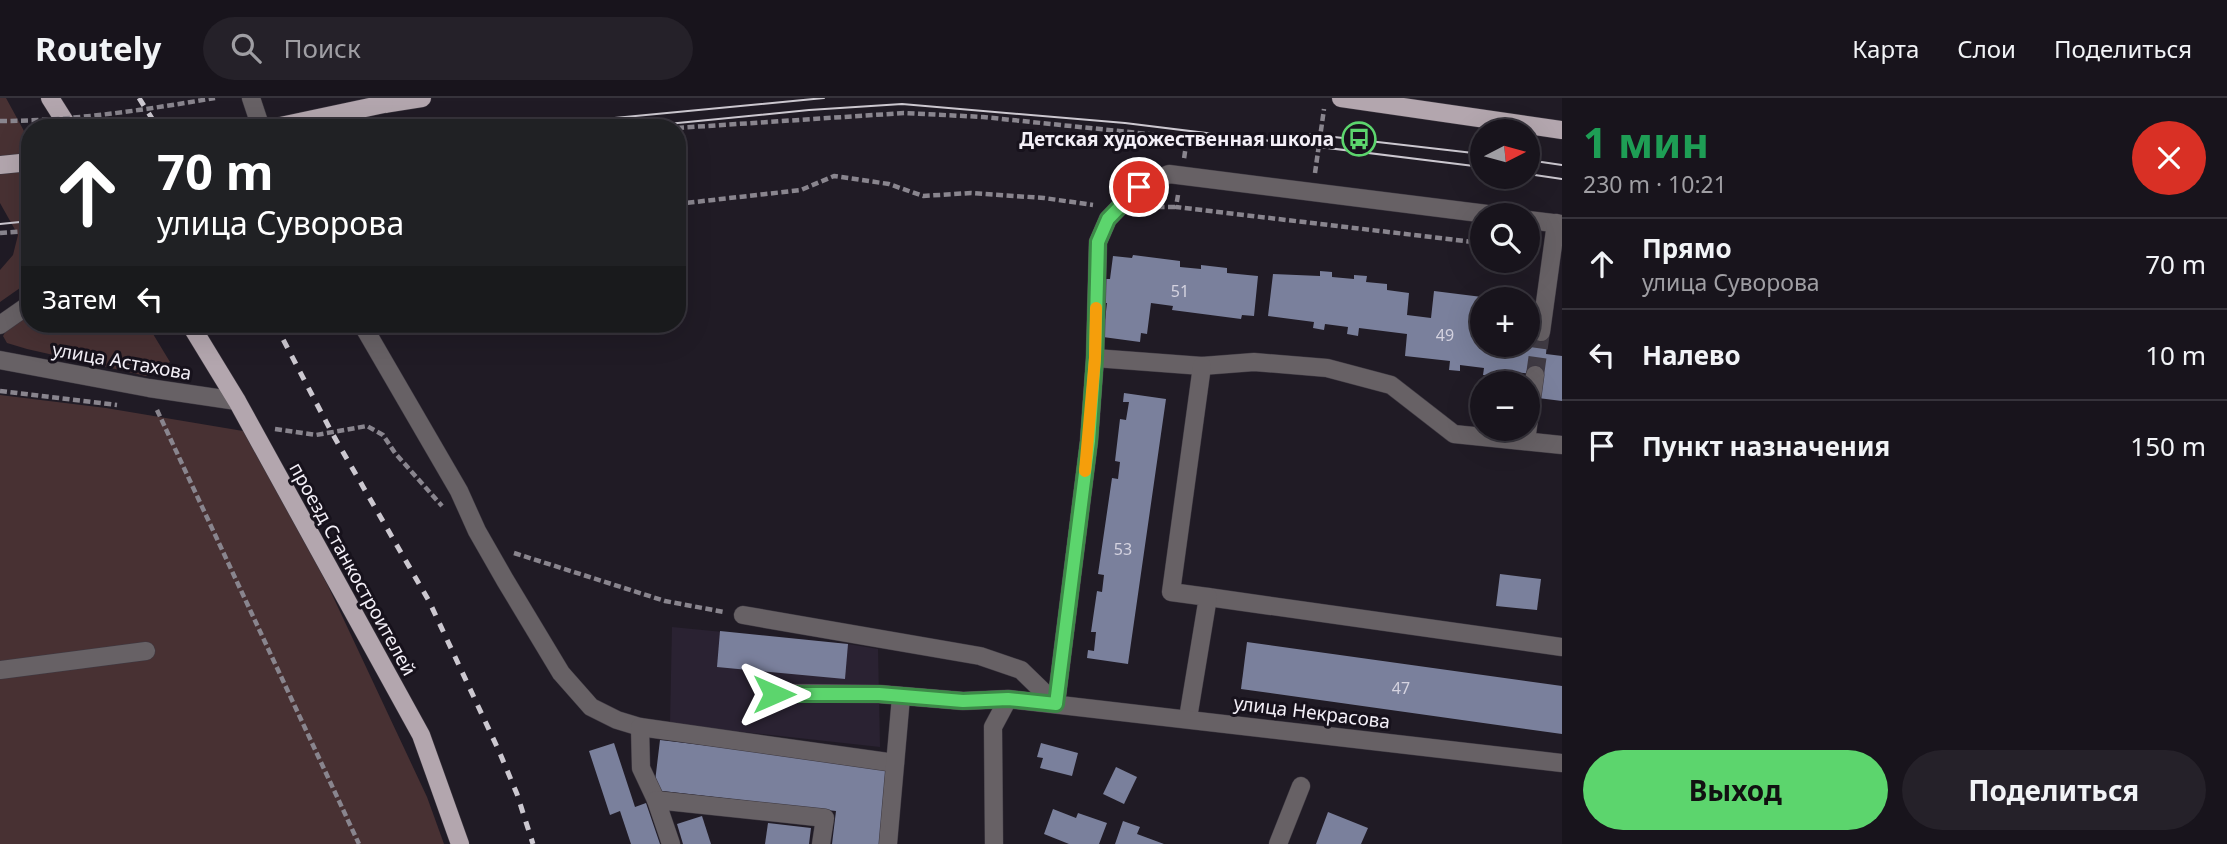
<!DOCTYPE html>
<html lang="ru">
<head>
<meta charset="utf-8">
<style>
  :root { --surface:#18141c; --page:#252129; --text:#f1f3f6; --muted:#9f9ea3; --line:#36333b; --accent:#5cd56d }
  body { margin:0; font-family:"Noto Sans",sans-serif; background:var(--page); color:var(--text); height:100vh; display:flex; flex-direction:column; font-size:26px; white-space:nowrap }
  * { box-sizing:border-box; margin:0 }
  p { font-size:23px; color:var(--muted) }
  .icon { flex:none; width:38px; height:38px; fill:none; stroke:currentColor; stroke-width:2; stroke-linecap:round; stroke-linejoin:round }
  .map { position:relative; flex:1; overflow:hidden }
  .sheet { display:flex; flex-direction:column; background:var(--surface); width:665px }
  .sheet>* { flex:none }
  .hud { position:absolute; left:21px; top:21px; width:665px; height:214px; border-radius:28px; box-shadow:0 7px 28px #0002,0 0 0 2px var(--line); background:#202124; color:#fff; overflow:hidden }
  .needle { width:46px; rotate:84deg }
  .fabs { position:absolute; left:1470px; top:21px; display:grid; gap:14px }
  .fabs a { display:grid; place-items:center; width:70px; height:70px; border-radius:50%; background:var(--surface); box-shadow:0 7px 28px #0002,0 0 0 2px var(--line); font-size:35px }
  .pin { position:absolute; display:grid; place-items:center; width:60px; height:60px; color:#fff; margin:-30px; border:4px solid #fff; border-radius:50%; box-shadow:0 2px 7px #0007 }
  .me { position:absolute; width:77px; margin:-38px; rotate:90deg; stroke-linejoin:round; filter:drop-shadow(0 0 5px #0008) }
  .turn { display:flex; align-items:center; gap:24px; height:147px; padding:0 21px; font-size:32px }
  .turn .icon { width:91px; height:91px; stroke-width:2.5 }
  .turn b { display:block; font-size:49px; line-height:60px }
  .then { display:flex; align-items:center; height:66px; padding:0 21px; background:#0003; gap:14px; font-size:26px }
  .round { display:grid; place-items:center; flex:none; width:74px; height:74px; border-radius:37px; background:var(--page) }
  .headline { display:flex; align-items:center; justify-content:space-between; height:119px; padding:0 21px }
  h1 { font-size:42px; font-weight:700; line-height:52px; color:#1e9e55 }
  .button { display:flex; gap:14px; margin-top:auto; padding:14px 21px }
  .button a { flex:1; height:80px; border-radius:42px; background:var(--accent); color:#111; font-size:28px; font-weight:700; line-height:80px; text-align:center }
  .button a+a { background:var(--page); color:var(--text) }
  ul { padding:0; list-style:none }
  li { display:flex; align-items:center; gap:21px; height:91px; padding:0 21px; border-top:2px solid var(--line) }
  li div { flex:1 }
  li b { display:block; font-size:26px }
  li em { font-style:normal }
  header { display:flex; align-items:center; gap:42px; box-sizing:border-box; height:98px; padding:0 35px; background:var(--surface); border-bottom:2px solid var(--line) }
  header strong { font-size:33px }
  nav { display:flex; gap:38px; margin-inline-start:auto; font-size:24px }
  .search { width:490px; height:63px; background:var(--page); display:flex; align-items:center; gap:18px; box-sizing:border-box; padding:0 24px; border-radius:38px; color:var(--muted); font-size:26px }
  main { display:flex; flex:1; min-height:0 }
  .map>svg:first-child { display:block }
  .built { fill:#2a2232 }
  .green { fill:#483133 }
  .building { fill:#7a809c }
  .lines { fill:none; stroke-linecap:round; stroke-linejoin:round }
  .minor-tunnel { stroke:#403b44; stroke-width:18; stroke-dasharray:18 9; stroke-linecap:butt }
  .minor-casing { stroke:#3e3942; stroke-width:19 }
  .major-casing { stroke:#3e3942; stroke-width:19 }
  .path { stroke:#89858e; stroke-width:4.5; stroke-dasharray:7 3.5; stroke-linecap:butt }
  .minor { stroke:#676165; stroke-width:18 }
  .major { stroke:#b3a6ae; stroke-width:18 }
  .tram { stroke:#ccc8d0; stroke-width:2 }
  .rail { stroke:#ccc8d0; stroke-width:5; stroke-dasharray:9 9; stroke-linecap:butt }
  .major-bridge-casing { stroke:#3e3942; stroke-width:19; stroke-linecap:butt }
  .path-bridge { stroke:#89858e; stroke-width:4.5; stroke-dasharray:7 3.5; stroke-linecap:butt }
  .major-bridge { stroke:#b3a6ae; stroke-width:18 }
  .route-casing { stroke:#3c8a47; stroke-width:18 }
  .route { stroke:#5cd56d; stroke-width:12 }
  .slow { stroke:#f59e0b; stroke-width:12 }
  .labels { text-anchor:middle; stroke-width:6; stroke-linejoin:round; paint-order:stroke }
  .number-label { font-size:16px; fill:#d5d3e0 }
  .poi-label { font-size:19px; font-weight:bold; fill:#f3eff7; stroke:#17121c; text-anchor:end }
  .street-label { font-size:19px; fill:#f3eff7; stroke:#17121c }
</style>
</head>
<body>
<header>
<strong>Routely</strong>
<div class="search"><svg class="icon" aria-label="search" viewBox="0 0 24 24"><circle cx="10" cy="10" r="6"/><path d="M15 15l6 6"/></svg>Поиск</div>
<nav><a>Карта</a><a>Слои</a><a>Поделиться</a></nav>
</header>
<main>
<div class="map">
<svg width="1562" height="746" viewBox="0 0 1562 746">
  <rect width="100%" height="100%" fill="#201b25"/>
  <polygon class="built" points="672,529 848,546 878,551 880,649 670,626"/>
  <g class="green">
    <polygon points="0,0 6,0 30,44 30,183 0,204 0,172 13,157 18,137 0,105"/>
    <polygon points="30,214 30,226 147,226 170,264 146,278 27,251 7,245 3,238 9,227"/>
    <polygon points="0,297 106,310 249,334 328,488 427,699 444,746 0,746"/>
  </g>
  <g class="building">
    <polygon points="1133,157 1180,163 1180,169 1201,171 1201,167 1227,170 1227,175 1258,178 1254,218 1242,217 1241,221 1172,212 1173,208 1151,205 1147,236 1141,235 1140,244 1103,239 1107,205 1102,205 1106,181 1110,181 1113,158 1132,160"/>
    <polygon points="1320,173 1332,174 1332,179 1354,181 1354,177 1367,178 1366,184 1387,186 1387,192 1409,195 1407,217 1431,220 1434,193 1490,200 1482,201 1482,247 1528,247 1528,204 1537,205 1548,235 1546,256 1562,258 1562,303 1538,300 1541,277 1496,272 1495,278 1483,277 1484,270 1460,267 1460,273 1449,272 1450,263 1405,258 1407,236 1359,230 1358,238 1347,236 1348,229 1325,226 1324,232 1313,230 1314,224 1268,218 1273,176 1320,178"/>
    <polygon points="1124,295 1166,301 1128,566 1087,560 1088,552 1094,553 1096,534 1091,534 1097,493 1102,494 1104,477 1098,476 1112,380 1118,381 1120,364 1115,363 1120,321 1126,322 1129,304 1123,304"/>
    <polygon points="1500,476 1541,481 1537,512 1496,508"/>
    <polygon points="720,533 848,546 845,581 717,569"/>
    <polygon points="1247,544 1562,588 1562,636 1241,591"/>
    <polygon points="660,642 889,669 881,746 832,746 836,713 654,692"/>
    <polygon points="614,645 635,709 646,705 660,746 631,746 620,713 610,717 589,653"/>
    <polygon points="1041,645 1078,655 1072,678 1040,670 1043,660 1037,659"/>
    <polygon points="1116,669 1137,679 1124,706 1103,696"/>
    <polygon points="1053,711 1076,720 1078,715 1107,725 1099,746 1069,746 1044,736"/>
    <polygon points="1328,714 1368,730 1361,746 1316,746"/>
    <polygon points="702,718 711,746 683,746 677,726"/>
    <polygon points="1123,723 1140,729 1137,736 1164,746 1115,746"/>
    <polygon points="768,725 811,730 809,746 765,746"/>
  </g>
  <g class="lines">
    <polyline class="minor-tunnel" points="1535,277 1541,234"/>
    <defs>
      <g id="minor">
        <polyline points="251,0 261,30"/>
        <polyline points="1528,122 1562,126"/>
        <polyline points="362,226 459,393 477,433 505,482 561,575 591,609 617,622 640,629"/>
        <polyline points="0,227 30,206"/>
        <polyline points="1541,234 1556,125"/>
        <polyline points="1095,260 1202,268 1254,264 1327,270 1391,287 1454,336 1562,347"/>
        <polyline points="0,262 149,290 237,303"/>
        <polyline points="1526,343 1535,277"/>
        <polyline points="1208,499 1562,549"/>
        <polyline points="743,517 980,558 1021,572 1056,606"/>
        <polyline points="0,572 146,553"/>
        <polyline points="774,595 879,596 963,603 1008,601"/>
        <polyline points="1056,606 1089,343 1095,260 1098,144 1108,121 1139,89 1169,76 1495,117"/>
        <polyline points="1188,620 1208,499 1171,494 1202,268"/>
        <polyline points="656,702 641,670 640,629 895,665"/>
        <polyline points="671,746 656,702 825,720 821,746"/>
        <polyline points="888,746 901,599"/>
        <polyline points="994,746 993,629 1008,601 1562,665"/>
        <polyline points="1278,746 1301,688"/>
      </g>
      <g id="major">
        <polyline points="50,0 69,30"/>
        <polyline points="1341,0 1562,32"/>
        <polyline points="384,6 422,0"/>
        <polyline points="0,67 30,64"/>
        <polyline points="190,226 237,303 421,637 460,746"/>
      </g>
    </defs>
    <use href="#minor" class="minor-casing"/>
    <use href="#major" class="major-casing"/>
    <g class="path">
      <polyline points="677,30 904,15 983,19 1187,40 1184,61"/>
      <polyline points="1315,75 1324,11"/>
      <polyline points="1178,97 1176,109 1482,145"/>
      <polyline points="677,106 801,92 834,78 889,86 923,98 971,95 1044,100 1093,107"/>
      <polyline points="1147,109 1176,109"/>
      <polyline points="0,135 30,133"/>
      <polyline points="0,293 117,307"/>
      <polyline points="157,312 359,746"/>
      <polyline points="275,331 316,337 367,328 383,337 395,355 442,408"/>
      <polyline points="514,455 665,503 724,514"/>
    </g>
    <use href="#minor" class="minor"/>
    <use href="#major" class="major"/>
    <g class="tram">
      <polyline points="536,30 562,25 824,0"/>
      <polyline points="627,30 809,12 902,6 1125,25 1482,69"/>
      <polyline points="1308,36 1482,56"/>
      <polyline points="1528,62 1562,67"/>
      <polyline points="1528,76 1562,81"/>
      <polyline points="0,126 30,123"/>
    </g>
    <g class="rail">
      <polyline points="139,0 158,30"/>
      <polyline points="275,226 332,335 429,503 499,653 517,696 533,746"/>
    </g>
    <defs>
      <polyline id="major-bridge" points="271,30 384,6"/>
    </defs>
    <use href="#major-bridge" class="major-bridge-casing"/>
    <path class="path-bridge" d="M0,23C72,23 144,12 215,0"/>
    <use href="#major-bridge" class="major-bridge"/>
  </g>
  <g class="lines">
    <defs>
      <polyline id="route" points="774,596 879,596 963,603 1008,601 1056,606 1089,343 1095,260 1098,144 1108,121 1139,89"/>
    </defs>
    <use href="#route" class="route-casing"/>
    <use href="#route" class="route"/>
    <polyline class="slow" points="1085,373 1095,260 1096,210"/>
  </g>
  <defs>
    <symbol id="bus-ring" viewBox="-11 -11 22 22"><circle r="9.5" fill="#17121c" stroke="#5cd56d" stroke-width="1.5"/><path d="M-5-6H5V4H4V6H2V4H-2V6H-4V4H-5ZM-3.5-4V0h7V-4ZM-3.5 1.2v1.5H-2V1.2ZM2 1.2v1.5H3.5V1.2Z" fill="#5cd56d"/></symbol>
  </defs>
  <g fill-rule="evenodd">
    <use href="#bus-ring" x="1340" y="22" width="38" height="38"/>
  </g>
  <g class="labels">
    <g class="number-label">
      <text x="1180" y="199">51</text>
      <text x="1445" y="243">49</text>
      <text x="1123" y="457">53</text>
      <text x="1401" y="596">47</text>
    </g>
    <g class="poi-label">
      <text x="1334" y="48">Детская художественная школа</text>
    </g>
    <g class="street-label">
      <text transform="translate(122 263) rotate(10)" y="7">улица Астахова</text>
      <text transform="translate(353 471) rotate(61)" y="7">проезд Станкостроителей</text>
      <text transform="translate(1312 614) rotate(7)" y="7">улица Некрасова</text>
    </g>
  </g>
</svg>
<div class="fabs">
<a><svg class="needle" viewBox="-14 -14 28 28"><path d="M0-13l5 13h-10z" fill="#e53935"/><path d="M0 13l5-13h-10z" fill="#9f9ea3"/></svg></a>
<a><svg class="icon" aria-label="search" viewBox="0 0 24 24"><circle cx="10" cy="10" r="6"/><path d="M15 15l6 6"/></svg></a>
<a>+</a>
<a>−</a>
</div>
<div class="pin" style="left:1139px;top:89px;background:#d93025"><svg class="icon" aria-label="arrive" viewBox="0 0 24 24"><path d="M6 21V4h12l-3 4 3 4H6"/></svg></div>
<svg class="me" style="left:774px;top:596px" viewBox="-20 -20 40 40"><path d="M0-17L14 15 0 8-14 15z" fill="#5cd56d" stroke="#fff" stroke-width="4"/></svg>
<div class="hud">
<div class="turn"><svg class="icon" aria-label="ahead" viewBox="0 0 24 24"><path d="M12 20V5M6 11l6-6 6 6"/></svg><div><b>70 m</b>улица Суворова</div></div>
<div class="then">Затем<svg class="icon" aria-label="left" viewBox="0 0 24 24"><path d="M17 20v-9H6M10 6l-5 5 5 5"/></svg></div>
</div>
</div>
<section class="sheet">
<div class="headline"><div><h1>1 мин</h1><p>230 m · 10:21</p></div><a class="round" style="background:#d93025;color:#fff"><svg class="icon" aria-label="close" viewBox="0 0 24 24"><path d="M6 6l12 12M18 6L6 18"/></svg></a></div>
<ul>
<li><svg class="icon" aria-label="ahead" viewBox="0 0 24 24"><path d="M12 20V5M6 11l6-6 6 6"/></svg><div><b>Прямо</b><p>улица Суворова</p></div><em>70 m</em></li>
<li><svg class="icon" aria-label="left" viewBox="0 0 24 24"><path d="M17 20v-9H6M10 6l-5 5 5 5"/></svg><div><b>Налево</b></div><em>10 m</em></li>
<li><svg class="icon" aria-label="arrive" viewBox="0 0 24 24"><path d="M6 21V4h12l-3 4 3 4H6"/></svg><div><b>Пункт назначения</b></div><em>150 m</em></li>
</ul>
<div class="button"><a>Выход</a><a>Поделиться</a></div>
</section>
</main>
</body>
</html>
